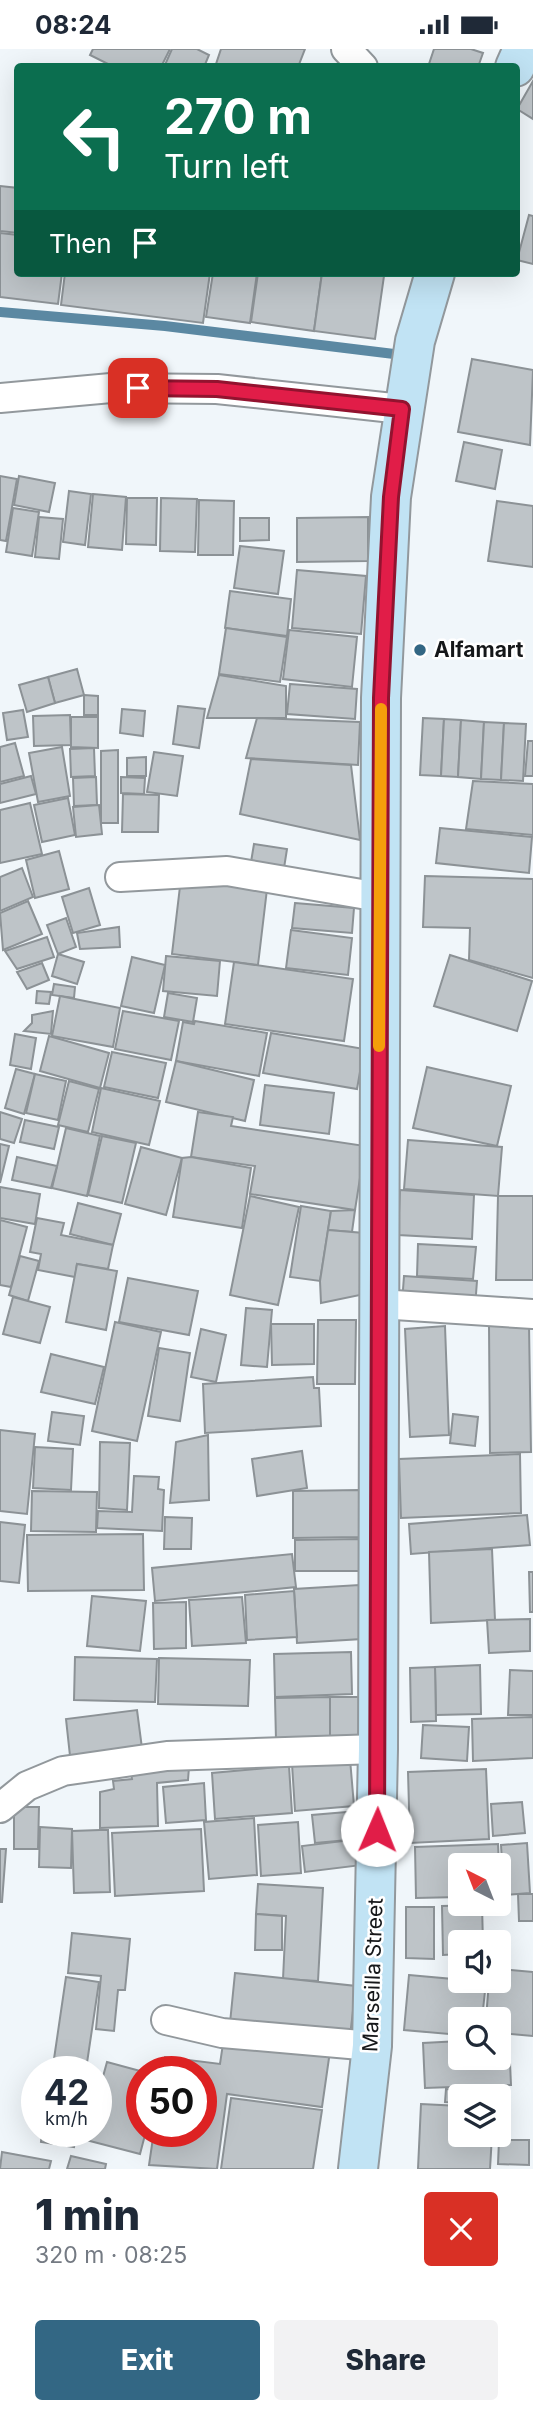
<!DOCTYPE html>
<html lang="en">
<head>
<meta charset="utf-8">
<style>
  :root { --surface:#fff; --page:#f2f2f3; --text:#1f2937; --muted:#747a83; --accent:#336784 }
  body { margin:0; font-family:Inter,sans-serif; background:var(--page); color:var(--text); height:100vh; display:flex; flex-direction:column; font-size:26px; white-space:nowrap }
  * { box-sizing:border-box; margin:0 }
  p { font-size:23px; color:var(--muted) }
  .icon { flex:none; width:38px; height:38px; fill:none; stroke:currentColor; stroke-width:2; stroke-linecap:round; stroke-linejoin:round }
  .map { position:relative; height:2120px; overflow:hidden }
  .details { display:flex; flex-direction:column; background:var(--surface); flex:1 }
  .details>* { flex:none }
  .hud { position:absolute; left:14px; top:14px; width:506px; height:214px; border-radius:7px; box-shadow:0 7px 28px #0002; background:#0b6e4f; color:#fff; overflow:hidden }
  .needle { width:46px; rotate:318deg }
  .fabs { position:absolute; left:448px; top:1804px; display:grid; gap:14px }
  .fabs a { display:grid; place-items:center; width:63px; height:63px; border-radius:7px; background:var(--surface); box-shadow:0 7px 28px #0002; font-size:35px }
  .speed { position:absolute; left:21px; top:2007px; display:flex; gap:14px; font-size:35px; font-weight:700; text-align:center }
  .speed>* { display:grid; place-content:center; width:91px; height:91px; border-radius:50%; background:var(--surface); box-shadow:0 7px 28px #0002; line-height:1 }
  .speed small { font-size:18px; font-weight:400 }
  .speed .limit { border:10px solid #d22; background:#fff; color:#111 }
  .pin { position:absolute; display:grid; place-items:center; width:60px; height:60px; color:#fff; margin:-30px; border-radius:14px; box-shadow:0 4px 10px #0006 }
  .me { position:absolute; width:77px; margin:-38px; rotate:1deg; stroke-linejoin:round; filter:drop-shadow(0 0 5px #0008) }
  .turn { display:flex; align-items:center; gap:24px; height:147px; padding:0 35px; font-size:32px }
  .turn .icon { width:91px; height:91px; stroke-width:2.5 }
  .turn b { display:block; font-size:49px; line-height:60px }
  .then { display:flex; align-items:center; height:66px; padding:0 35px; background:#0003; gap:14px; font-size:26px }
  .round { display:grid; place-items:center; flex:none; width:74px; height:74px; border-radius:7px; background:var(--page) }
  .overview { display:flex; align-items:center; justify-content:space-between; height:119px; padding:0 35px }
  h1 { font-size:42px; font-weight:800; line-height:52px }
  .primary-button { display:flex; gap:14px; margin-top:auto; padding:14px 35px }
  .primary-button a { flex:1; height:80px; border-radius:7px; background:var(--accent); color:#fff; font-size:28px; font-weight:800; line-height:80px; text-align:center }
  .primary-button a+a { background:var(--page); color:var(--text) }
  .status { display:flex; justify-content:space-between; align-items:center; height:49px; padding:0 35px; background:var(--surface); direction:ltr }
  .status svg { height:19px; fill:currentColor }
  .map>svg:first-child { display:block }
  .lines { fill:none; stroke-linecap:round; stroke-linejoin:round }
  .stream { stroke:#5b88a2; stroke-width:10 }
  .building { fill:#bec4c8; stroke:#8c9296; stroke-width:2 }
  .minor-casing { stroke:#92989c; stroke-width:32 }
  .secondary-casing { stroke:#92989c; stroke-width:42 }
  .minor { stroke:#fff; stroke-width:28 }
  .secondary { stroke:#c1e3f4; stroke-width:38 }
  .route-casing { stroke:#92132f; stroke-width:18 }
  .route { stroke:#e11d48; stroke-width:12 }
  .slow { stroke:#f59e0b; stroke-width:12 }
  .poi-dot { fill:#336784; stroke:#fff; stroke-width:2.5 }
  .labels { text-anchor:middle; stroke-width:5; stroke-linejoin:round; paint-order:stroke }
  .poi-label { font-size:21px; font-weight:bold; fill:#151719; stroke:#fff; text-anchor:start }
  .street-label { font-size:21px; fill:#151719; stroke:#fff }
</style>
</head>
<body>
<div class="status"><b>08:24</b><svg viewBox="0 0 49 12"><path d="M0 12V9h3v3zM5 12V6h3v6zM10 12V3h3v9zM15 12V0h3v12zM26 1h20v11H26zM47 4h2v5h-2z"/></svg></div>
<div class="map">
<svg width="533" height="2120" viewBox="0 0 533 2120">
  <rect width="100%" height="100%" fill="#f0f6fa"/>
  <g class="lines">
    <polyline class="stream" points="0,263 165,277 394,305"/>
  </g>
  <g class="building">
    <polygon points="93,0 170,0 161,18 114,18 90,6"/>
    <polygon points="172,0 197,0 209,6 204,18 164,18"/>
    <polygon points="221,0 305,0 298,18 215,18"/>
    <polygon points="434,0 471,0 483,4 478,18 428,18"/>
    <polygon points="533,32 533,70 517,60"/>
    <polygon points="0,137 18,139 18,184 0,182"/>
    <polygon points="529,166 533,167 533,215 517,211"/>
    <polygon points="0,184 18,186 18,224 62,224 58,255 0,248"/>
    <polygon points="65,224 210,224 203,274 61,256"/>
    <polygon points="213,224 257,224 250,274 206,268"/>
    <polygon points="258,224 322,224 314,282 251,273"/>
    <polygon points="322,224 384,227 375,290 314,282"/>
    <polygon points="472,310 533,321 530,396 458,383"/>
    <polygon points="464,393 502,401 495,440 456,432"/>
    <polygon points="0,427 17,430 6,492 0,491"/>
    <polygon points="19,427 55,434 49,463 14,456"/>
    <polygon points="69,442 91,445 85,496 63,493"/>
    <polygon points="93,445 126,448 122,501 88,498"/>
    <polygon points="127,449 157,449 156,496 126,495"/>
    <polygon points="161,449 197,450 195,503 160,502"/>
    <polygon points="199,451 234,452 233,506 198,506"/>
    <polygon points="497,452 533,457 533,518 488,512"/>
    <polygon points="13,459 39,463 32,507 6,503"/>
    <polygon points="39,468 63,470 59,510 35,508"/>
    <polygon points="368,468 368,512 297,513 297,469"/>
    <polygon points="240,469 269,469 269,491 240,492"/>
    <polygon points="240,497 284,502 278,545 234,539"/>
    <polygon points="297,521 366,527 361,585 292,579"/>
    <polygon points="230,542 291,550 287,587 225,579"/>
    <polygon points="226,579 287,588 280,633 219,625"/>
    <polygon points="289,581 357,588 352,638 283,630"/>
    <polygon points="77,620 84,646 55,654 48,628"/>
    <polygon points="219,626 286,637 286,669 207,669"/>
    <polygon points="48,628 55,654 27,663 19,636"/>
    <polygon points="290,635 357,640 355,670 287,665"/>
    <polygon points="84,646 98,647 98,666 84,666"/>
    <polygon points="178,657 205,660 199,699 173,695"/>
    <polygon points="122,660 145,662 143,687 120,684"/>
    <polygon points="23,661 28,688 7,691 3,664"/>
    <polygon points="70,666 71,696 34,697 33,667"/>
    <polygon points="71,668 98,668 98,699 71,698"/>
    <polygon points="257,669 360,673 358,716 246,709"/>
    <polygon points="423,669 444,670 441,727 420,726"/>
    <polygon points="444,670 461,671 458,728 441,727"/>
    <polygon points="461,671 484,673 481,730 458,728"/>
    <polygon points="484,673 504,674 501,731 481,730"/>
    <polygon points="504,674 526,675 523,732 501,731"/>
    <polygon points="528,692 533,692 533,727 525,727"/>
    <polygon points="15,694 24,727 0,733 0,698"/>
    <polygon points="62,698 70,747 38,753 29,704"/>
    <polygon points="94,699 95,727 71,728 70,700"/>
    <polygon points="118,701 118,774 101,774 101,702"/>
    <polygon points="154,703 183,707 177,747 147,743"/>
    <polygon points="146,708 146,727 127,727 127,709"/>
    <polygon points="251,710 351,716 360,791 240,765"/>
    <polygon points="31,727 36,745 0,754 0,735"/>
    <polygon points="96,728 97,756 74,757 73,729"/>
    <polygon points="121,728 145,729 144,745 121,744"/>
    <polygon points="473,732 533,735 533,786 466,780"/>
    <polygon points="123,745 159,746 158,783 122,783"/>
    <polygon points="68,749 75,786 42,793 34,756"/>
    <polygon points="30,754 42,805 0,814 0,761"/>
    <polygon points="99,756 102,785 76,788 73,758"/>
    <polygon points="440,779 532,788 529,824 436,814"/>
    <polygon points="254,795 287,800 284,819 251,813"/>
    <polygon points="59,802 69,840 35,849 26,811"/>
    <polygon points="22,819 33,848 0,862 0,828"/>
    <polygon points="425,827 533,830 533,929 469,911 470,879 423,878"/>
    <polygon points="181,829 267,840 258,916 172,905"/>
    <polygon points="89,839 100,876 73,884 62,848"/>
    <polygon points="28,852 42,885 3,901 0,864"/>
    <polygon points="295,854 354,859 352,884 292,879"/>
    <polygon points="66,869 76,898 58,905 47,876"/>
    <polygon points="119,878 120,898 80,900 77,884"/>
    <polygon points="291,881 352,889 348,926 286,919"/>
    <polygon points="47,888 54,908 17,920 5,902"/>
    <polygon points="58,905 84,913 77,935 52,927"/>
    <polygon points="450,906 532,932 517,982 434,957"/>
    <polygon points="166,907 220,912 217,947 163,942"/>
    <polygon points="132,908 165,916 154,964 121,957"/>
    <polygon points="234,913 353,930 344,992 225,975"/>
    <polygon points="42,914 49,931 27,940 17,923"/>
    <polygon points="54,935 75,938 74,949 52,946"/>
    <polygon points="37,942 51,943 49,955 36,954"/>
    <polygon points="168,944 197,949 193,973 164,968"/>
    <polygon points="60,947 120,959 113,998 52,987"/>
    <polygon points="53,962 51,985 24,982 32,974 32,966"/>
    <polygon points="123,962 179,972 171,1011 115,1000"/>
    <polygon points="195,972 267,984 259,1027 176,1012 183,973 194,975"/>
    <polygon points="271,984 364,1000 357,1040 263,1024"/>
    <polygon points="15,985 36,989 31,1020 10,1016"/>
    <polygon points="49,987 109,1004 100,1039 40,1022"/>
    <polygon points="112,1003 166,1014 158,1049 104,1038"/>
    <polygon points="176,1012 254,1031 245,1072 166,1053"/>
    <polygon points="427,1018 511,1037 497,1097 413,1079"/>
    <polygon points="16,1020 35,1025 24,1065 5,1059"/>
    <polygon points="35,1025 66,1032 58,1071 26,1064"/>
    <polygon points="69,1032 99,1040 88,1083 58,1076"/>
    <polygon points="265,1036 334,1044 329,1085 260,1076"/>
    <polygon points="101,1039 160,1052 149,1096 92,1083"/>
    <polygon points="0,1063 22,1070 14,1094 0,1090"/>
    <polygon points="198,1063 233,1068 231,1077 365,1097 355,1161 250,1145 255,1117 191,1108"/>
    <polygon points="25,1071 59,1078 54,1100 20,1093"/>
    <polygon points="66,1079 100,1087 87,1147 52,1139"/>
    <polygon points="102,1087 136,1094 122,1154 88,1146"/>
    <polygon points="408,1091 502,1098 498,1147 404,1140"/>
    <polygon points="0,1095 9,1097 0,1134"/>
    <polygon points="141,1098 182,1109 166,1166 125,1155"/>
    <polygon points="17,1108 57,1117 51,1139 12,1131"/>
    <polygon points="191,1108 251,1119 242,1179 173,1168 182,1109"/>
    <polygon points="0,1138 40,1145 35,1175 0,1169"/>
    <polygon points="400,1141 474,1146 472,1190 398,1186"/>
    <polygon points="250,1147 299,1158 278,1256 230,1246"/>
    <polygon points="498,1147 533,1147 533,1231 496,1231"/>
    <polygon points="78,1154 121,1165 113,1196 70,1185"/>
    <polygon points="301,1157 331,1162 320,1232 290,1228"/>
    <polygon points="355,1161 352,1183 328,1181 331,1162"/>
    <polygon points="37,1169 64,1174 61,1186 113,1196 108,1220 77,1215 75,1228 38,1221 41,1205 30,1203"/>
    <polygon points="0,1171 27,1178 11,1238 0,1236"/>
    <polygon points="328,1181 364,1184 360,1246 321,1254 320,1232"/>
    <polygon points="418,1195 476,1198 473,1230 417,1227"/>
    <polygon points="20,1207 39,1212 28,1252 9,1246"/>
    <polygon points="77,1215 117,1222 106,1281 66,1273"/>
    <polygon points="404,1227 477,1232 475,1258 402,1254"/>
    <polygon points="128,1229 198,1242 189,1286 119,1273"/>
    <polygon points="13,1248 50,1258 40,1294 3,1285"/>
    <polygon points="246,1259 272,1261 267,1318 241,1316"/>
    <polygon points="318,1271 356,1271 355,1335 317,1335"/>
    <polygon points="115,1273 161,1283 137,1392 92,1382"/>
    <polygon points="271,1275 314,1275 314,1315 272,1316"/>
    <polygon points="529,1276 531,1403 490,1404 489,1277"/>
    <polygon points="445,1277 449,1386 410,1388 405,1280"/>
    <polygon points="201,1280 226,1286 216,1333 191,1328"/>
    <polygon points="159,1299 190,1304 180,1372 148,1367"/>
    <polygon points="51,1305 104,1318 95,1355 41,1343"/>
    <polygon points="313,1328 314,1339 319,1339 321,1377 205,1384 203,1335"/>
    <polygon points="52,1363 84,1367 80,1396 48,1392"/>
    <polygon points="453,1365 478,1368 475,1397 450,1394"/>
    <polygon points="0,1381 35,1385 27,1465 0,1462"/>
    <polygon points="208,1386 209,1451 170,1454 176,1393"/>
    <polygon points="100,1393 130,1394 127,1461 99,1459"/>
    <polygon points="35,1398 73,1400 71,1441 33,1439"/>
    <polygon points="302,1402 307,1439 257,1447 252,1410"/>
    <polygon points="520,1405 521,1464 401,1469 399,1410"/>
    <polygon points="134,1427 159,1428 158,1440 164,1441 162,1482 97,1479 98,1462 132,1463"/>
    <polygon points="359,1441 359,1488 293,1489 293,1442"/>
    <polygon points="32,1442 97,1443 96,1483 31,1482"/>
    <polygon points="527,1466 530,1496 411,1505 409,1475"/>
    <polygon points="165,1468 192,1469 191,1500 164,1500"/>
    <polygon points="0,1473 25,1476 19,1534 0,1532"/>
    <polygon points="143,1485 144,1541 28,1542 27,1486"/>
    <polygon points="359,1490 359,1522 295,1522 295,1491"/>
    <polygon points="492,1500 495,1571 431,1574 429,1503"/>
    <polygon points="292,1505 296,1538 155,1552 152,1519"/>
    <polygon points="529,1523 533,1523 533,1563 530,1563"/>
    <polygon points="359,1536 362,1590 297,1594 294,1540"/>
    <polygon points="294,1542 297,1588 247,1591 245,1546"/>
    <polygon points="92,1547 146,1552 140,1602 87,1597"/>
    <polygon points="242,1548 246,1594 192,1597 189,1551"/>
    <polygon points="186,1553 186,1599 154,1600 153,1554"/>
    <polygon points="530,1570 530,1602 489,1604 487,1571"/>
    <polygon points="351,1603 352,1645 275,1648 274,1605"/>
    <polygon points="75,1608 157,1610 155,1653 74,1651"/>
    <polygon points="159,1609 250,1611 248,1657 158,1655"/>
    <polygon points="480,1616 481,1665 436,1666 435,1618"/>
    <polygon points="435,1618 436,1672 411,1673 410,1619"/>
    <polygon points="510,1621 533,1622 533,1666 508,1666"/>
    <polygon points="330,1648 362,1648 363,1689 330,1689"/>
    <polygon points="330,1648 330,1689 276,1691 275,1649"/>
    <polygon points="137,1661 143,1707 71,1716 66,1670"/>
    <polygon points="533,1668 533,1709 473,1712 472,1670"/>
    <polygon points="423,1676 469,1678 467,1712 421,1709"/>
    <polygon points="350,1710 354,1757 295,1762 292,1715"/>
    <polygon points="289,1717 292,1764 215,1770 212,1724"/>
    <polygon points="189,1718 188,1731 157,1734 158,1777 100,1779 100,1743 114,1740 113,1732 132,1730 131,1724"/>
    <polygon points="486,1720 489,1790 410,1794 408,1723"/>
    <polygon points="204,1734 206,1771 166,1774 163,1738"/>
    <polygon points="522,1753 525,1784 493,1787 491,1755"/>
    <polygon points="14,1758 39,1758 38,1800 14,1800"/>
    <polygon points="358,1762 359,1790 315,1794 312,1766"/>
    <polygon points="254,1769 257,1826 209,1830 204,1773"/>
    <polygon points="298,1773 301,1824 261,1827 258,1776"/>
    <polygon points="40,1778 72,1780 71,1819 39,1818"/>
    <polygon points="201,1780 204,1842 115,1847 112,1784"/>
    <polygon points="100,1781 108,1781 110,1843 74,1844 72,1782"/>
    <polygon points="359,1790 362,1816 305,1823 302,1797"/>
    <polygon points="527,1794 530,1844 504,1846 501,1796"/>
    <polygon points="498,1795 499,1816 460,1816 460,1848 416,1849 415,1798"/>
    <polygon points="0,1800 6,1800 2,1853 0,1853"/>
    <polygon points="258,1835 323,1839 318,1932 283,1930 286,1867 256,1865"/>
    <polygon points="518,1845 533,1845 533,1872 519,1872"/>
    <polygon points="482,1856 483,1894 460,1894 460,1905 443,1906 442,1857"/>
    <polygon points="406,1858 434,1858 434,1910 406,1909"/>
    <polygon points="256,1865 282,1867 282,1901 255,1901"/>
    <polygon points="72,1884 130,1890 125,1941 118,1941 114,1982 96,1980 101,1927 68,1924"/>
    <polygon points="499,1920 533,1923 533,1987 499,1984 499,1970 486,1970 489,1932 499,1932"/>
    <polygon points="235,1924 356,1937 350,1987 230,1974"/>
    <polygon points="409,1926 486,1933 482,1970 460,1970 460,1986 404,1981"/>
    <polygon points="66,1928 99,1933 87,2014 54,2010"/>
    <polygon points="224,1988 330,2002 322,2058 227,2045 217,2120 149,2116 154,2082 201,2082 201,2023 162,2023 165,2008 220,2015"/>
    <polygon points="499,1991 509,1991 511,2036 425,2039 423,1994 460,1992 460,2009 499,2009"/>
    <polygon points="52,2011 91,2016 90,2023 51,2023"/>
    <polygon points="107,2013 144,2023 142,2082 146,2082 140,2105 86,2091 88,2082 96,2082 96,2053"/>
    <polygon points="446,2040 500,2045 499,2057 499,2048 460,2048 460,2054 445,2053"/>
    <polygon points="231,2049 322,2061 313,2120 221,2120"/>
    <polygon points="421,2055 460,2057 460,2086 492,2086 490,2120 418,2120"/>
    <polygon points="42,2082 76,2082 74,2098 41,2093"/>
    <polygon points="499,2091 529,2091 529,2116 498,2115"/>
    <polygon points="2,2103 51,2112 49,2120 0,2120"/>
    <polygon points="71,2107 106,2115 105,2120 67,2120"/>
  </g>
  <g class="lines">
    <defs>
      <g id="minor">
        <polyline points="346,0 363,18"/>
        <polyline points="0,349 111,339 217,340 402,360"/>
        <polyline points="120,828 227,822 379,848"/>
        <polyline points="379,1255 533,1265"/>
        <polyline points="0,1759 27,1737 63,1722 167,1707 378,1700"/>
        <polyline points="166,1971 222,1984 372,1997"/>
      </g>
      <g id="secondary">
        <polyline points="515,18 523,0"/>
        <polyline points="358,2120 372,1997 378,1700 381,649 391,448 415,292 435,224"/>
      </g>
    </defs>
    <use href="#minor" class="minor-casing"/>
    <use href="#secondary" class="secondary-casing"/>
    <use href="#minor" class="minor"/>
    <use href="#secondary" class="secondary"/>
  </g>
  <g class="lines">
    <defs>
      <polyline id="route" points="138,339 217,340 402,360 391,448 381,649 377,1781"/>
    </defs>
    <use href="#route" class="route-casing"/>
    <use href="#route" class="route"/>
    <polyline class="slow" points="379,997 381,660"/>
  </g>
  <circle class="poi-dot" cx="420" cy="601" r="7"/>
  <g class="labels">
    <g class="poi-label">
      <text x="434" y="608">Alfamart</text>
    </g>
    <g class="street-label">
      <text transform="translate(373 1926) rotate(-88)" y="7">Marseilla Street</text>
    </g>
  </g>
</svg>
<div class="fabs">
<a><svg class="needle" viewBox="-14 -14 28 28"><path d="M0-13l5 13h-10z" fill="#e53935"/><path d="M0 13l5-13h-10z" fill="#747a83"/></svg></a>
<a><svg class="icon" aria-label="sound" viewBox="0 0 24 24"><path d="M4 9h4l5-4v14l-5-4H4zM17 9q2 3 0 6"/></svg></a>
<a><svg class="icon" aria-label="search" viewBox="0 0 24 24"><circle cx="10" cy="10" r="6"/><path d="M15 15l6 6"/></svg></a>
<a><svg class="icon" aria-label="layers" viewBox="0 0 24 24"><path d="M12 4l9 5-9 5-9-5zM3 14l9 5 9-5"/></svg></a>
</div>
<div class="speed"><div>42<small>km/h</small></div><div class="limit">50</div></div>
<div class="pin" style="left:138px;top:339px;background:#d93025"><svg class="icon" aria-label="arrive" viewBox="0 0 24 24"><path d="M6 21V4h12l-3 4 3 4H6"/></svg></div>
<svg class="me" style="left:377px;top:1781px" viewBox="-20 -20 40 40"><circle r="19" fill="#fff"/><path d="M0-13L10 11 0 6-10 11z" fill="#e11d48"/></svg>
<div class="hud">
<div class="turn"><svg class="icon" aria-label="left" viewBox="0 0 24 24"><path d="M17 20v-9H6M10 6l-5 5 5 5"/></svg><div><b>270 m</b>Turn left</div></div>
<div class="then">Then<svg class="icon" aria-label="arrive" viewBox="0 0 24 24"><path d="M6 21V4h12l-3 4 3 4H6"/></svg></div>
</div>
</div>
<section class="details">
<div class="overview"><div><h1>1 min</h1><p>320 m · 08:25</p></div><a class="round" style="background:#d93025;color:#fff"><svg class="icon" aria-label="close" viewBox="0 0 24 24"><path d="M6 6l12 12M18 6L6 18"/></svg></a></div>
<div class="primary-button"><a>Exit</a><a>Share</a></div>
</section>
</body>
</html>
